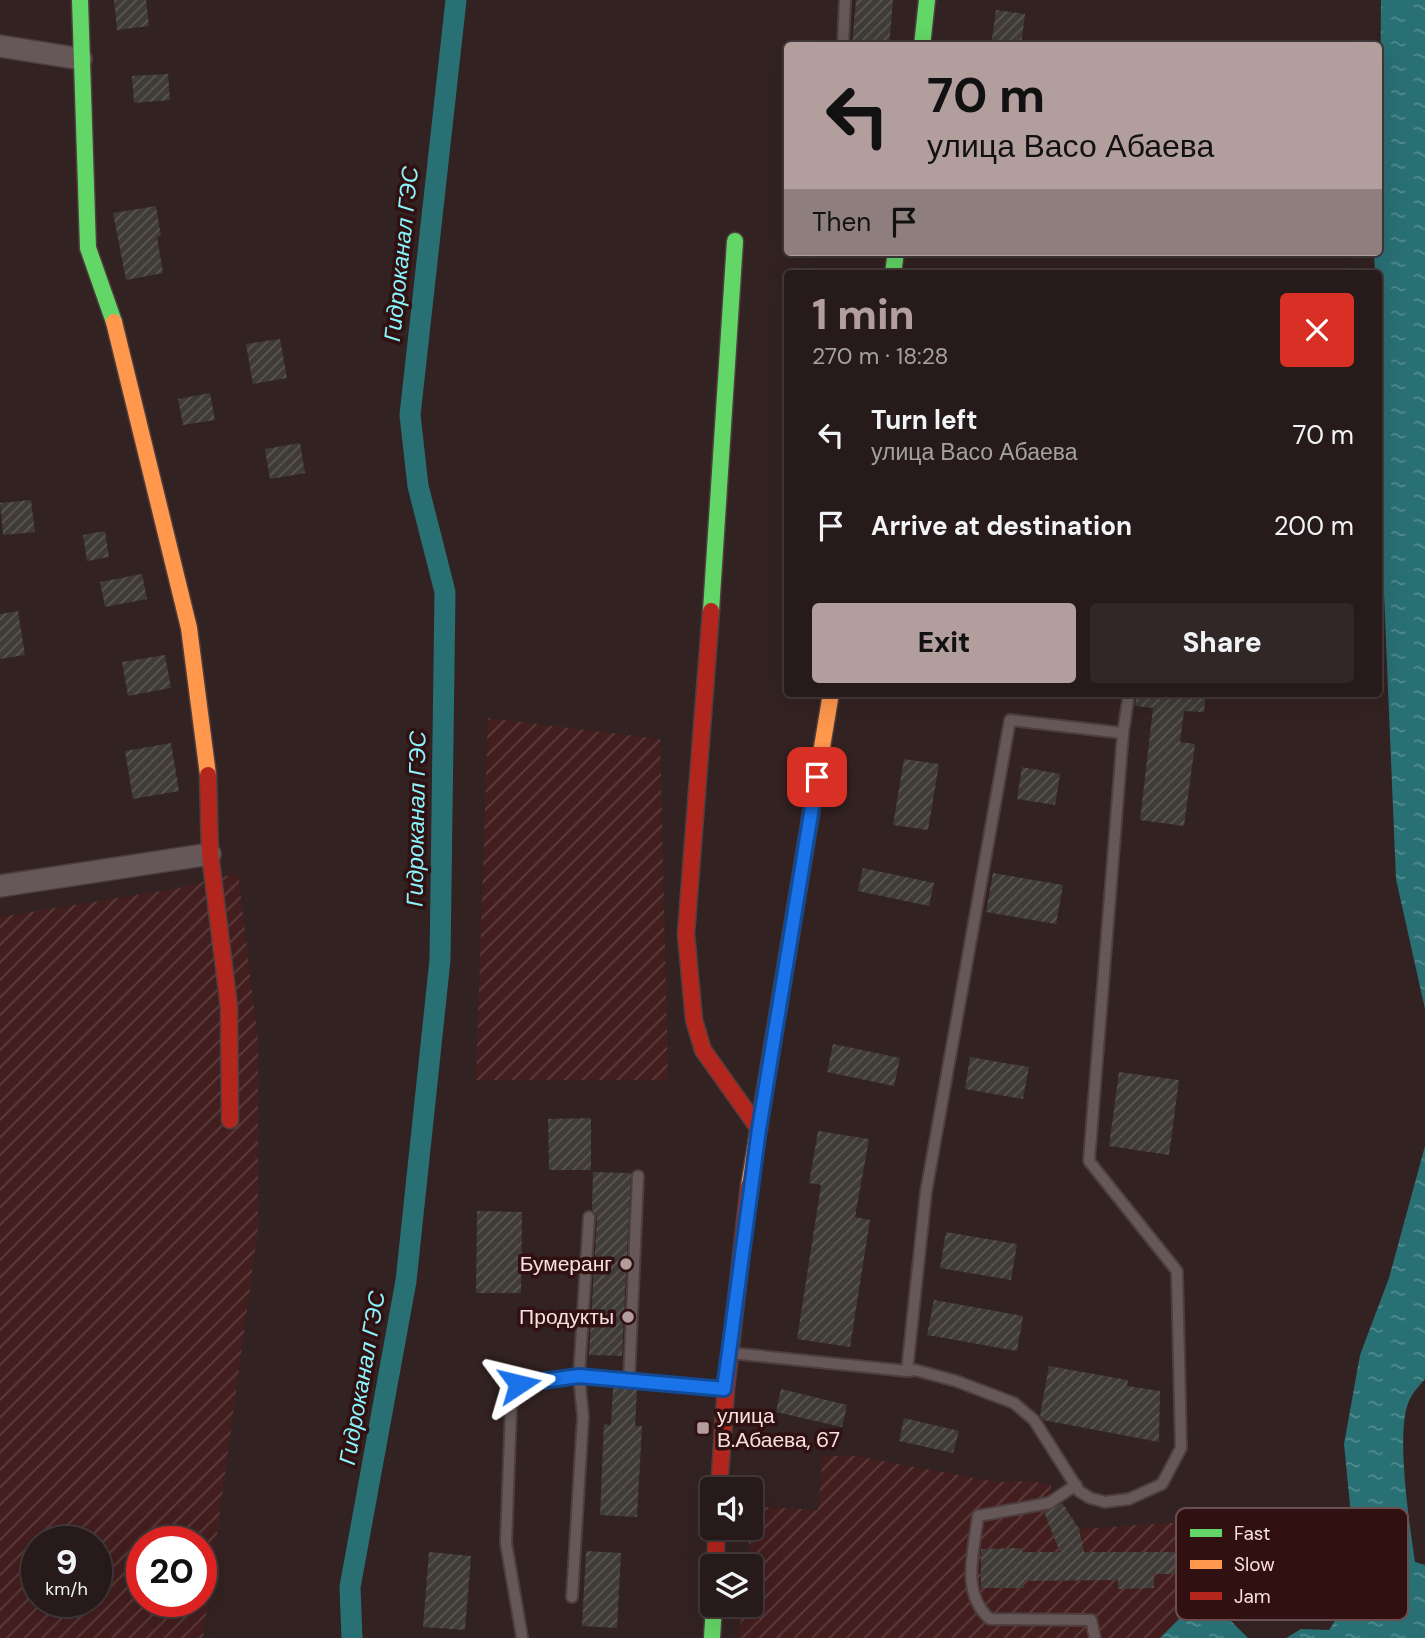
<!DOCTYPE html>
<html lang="en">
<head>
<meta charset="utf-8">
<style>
  :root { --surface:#261a1a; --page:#322727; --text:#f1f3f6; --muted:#a4a1a2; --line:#423839; --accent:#b29e9d }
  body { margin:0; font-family:"DM Sans",sans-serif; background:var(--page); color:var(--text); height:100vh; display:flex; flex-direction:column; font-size:26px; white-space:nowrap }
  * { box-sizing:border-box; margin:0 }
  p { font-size:23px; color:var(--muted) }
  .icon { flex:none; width:38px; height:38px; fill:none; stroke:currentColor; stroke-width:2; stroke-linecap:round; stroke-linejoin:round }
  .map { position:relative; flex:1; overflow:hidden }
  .drawer { position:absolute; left:784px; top:270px; width:598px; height:427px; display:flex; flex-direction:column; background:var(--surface); border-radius:7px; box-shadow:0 7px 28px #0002,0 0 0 2px var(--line) }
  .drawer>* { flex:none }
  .guide { position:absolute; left:784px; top:42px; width:598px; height:214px; border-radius:7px; box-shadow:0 7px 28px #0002,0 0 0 2px var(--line); background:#b29e9d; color:#111; overflow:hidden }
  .fabs { position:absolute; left:700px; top:1477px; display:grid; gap:14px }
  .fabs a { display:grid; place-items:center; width:63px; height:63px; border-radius:7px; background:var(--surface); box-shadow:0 7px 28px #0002,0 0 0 2px var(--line); font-size:35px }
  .speed { position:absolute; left:21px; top:1526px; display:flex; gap:14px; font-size:35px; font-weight:700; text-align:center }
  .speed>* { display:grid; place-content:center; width:91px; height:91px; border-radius:50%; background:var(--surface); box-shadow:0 7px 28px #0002,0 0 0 2px var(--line); line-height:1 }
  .speed small { font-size:18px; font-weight:400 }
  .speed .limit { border:10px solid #d22; background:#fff; color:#111 }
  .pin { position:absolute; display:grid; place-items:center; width:60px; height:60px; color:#fff; margin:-30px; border-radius:14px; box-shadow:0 4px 10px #0006 }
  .me { position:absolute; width:77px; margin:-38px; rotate:80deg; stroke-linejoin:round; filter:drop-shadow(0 0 5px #0008) }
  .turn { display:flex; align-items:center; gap:24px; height:147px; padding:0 28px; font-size:32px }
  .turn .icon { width:91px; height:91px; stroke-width:2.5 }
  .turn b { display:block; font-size:49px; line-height:60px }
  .then { display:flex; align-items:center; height:66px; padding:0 28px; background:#0003; gap:14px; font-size:26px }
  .round { display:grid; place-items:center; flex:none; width:74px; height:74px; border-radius:7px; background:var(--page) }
  .summary { display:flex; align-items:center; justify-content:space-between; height:119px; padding:0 28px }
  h1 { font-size:42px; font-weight:800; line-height:52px; color:var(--accent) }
  .primary-button { display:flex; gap:14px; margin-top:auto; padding:14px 28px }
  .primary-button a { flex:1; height:80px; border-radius:7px; background:var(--accent); color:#111; font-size:28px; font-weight:800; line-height:80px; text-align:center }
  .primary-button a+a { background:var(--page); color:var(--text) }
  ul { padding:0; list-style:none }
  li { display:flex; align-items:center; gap:21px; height:91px; padding:0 28px }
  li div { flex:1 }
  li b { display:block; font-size:26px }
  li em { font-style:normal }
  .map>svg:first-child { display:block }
  .industrial { fill:url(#industrial-furrows); fill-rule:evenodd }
  .water { fill:url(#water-ripples) }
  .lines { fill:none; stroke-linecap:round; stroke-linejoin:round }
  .canal { stroke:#297075; stroke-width:21 }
  .building { fill:url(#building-hatch) }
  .lane-casing { stroke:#4e3e3e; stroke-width:14 }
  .street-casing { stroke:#4e3e3e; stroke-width:24 }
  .fast-casing { stroke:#4e3e3e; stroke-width:19 }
  .slow-casing { stroke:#4e3e3e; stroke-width:19 }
  .jam-casing { stroke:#4e3e3e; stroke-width:19 }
  .lane { stroke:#665858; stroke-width:10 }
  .street { stroke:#665858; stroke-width:21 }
  .fast { stroke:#63d668; stroke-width:16 }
  .slow { stroke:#ff974d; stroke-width:16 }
  .jam { stroke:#b3261e; stroke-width:16 }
  .route-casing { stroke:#114b97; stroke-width:18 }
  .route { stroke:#1a73e8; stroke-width:12 }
  .poi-dot { fill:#b29e9d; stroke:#301011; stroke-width:2.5 }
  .labels { text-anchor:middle; stroke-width:7; stroke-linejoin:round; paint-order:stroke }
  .poi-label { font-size:21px; fill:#f7e0df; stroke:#301011; text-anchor:end }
  .water-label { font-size:23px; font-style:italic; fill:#8af5fc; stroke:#301011 }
  .key { fill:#301011; stroke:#6c4e4f; stroke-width:2 }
  .key-label { font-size:19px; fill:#f7e0df }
</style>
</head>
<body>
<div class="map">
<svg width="1425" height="1638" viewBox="0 0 1425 1638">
  <defs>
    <pattern id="industrial-furrows" width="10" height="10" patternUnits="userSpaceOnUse" patternTransform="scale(1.75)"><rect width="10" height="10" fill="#431e1f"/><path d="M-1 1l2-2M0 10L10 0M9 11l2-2" fill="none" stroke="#5f3e3f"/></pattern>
    <pattern id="water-ripples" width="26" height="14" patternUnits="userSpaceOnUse" patternTransform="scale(1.75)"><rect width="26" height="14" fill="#297075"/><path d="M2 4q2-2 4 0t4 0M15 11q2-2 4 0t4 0" fill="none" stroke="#538b8f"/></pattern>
    <pattern id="building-hatch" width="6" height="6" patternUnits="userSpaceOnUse" patternTransform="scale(1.75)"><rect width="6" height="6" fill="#3f3b36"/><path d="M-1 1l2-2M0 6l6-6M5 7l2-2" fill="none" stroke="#5c5753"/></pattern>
  </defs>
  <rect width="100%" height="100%" fill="#322"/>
  <g class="industrial">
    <polygon points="488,718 660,739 668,1080 476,1080"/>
    <path d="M238,873L258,1041V1227L203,1638H0V917L179,888ZM37,1542H96V1601H37ZM142,1542H201V1601H142Z"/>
    <polygon points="823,1456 855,1456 997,1482 1032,1481 1051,1485 1049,1503 1060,1499 1080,1529 1216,1520 1219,1572 1212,1596 1193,1638 738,1638 743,1605 751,1605 748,1566 751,1506 818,1510"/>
  </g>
  <g class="water">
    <polygon points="1381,0 1425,0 1425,1009 1396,879 1379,474 1379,273 1375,273 1374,252 1379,252"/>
    <path d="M1425,1146V1379C1420,1385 1412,1393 1409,1401C1395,1432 1410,1527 1415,1562L1425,1565V1638H1286L1301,1629L1329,1630L1343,1608L1356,1566L1344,1444L1360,1355L1389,1278Z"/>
    <polygon points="1212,1596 1221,1611 1248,1638 1160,1638 1189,1609"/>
  </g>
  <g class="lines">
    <polyline class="canal" points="352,1638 350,1587 406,1281 440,960 445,592 418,486 410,415 456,0"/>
  </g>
  <g class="building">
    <polygon points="114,0 146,0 149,26 117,30"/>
    <polygon points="856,0 893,0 889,46 852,46"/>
    <polygon points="996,10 1025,14 1021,46 991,46"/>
    <polygon points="168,74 170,100 134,103 132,76"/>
    <polygon points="156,206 161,236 157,237 163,273 126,280 113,213"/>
    <polygon points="280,339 287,378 253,384 246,344"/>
    <polygon points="210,393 215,420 183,425 178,399"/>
    <polygon points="300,443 305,473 270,479 265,449"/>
    <polygon points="31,500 35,532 3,535 0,503"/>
    <polygon points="105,531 109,557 87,561 83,535"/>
    <polygon points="142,574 147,599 105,607 100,582"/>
    <polygon points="18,611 25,655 0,659 0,614"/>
    <polygon points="165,655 171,688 128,696 122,662"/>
    <polygon points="1137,693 1206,693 1204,712 1184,711 1180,742 1195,744 1184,826 1140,820 1153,708 1135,706"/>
    <polygon points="171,743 179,791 133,799 125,751"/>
    <polygon points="904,759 939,764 928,830 893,825"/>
    <polygon points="1022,767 1060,774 1055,805 1017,799"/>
    <polygon points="863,868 934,883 929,906 858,891"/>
    <polygon points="993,873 1063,885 1056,924 986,912"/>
    <polygon points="833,1044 900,1058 894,1086 827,1072"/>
    <polygon points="970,1057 1029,1067 1023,1099 965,1089"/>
    <polygon points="1119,1072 1179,1080 1169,1155 1109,1146"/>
    <polygon points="591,1118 591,1170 549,1170 548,1119"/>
    <polygon points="818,1131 869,1139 855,1217 870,1220 850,1347 797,1339 821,1185 809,1183"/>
    <polygon points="593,1172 631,1173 622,1356 589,1355 597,1217 592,1210"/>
    <polygon points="477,1211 522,1212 521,1293 476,1293"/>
    <polygon points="946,1232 1017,1244 1011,1280 940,1268"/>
    <polygon points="934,1300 1023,1316 1017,1351 927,1335"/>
    <polygon points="1049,1366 1128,1380 1127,1386 1160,1391 1159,1442 1043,1420 1040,1415"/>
    <polygon points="613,1388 637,1390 635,1426 642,1426 637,1517 600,1515 604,1424 611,1425"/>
    <polygon points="781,1389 847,1405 842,1427 776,1412"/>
    <polygon points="904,1418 959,1431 953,1453 899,1441"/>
    <polygon points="1062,1503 1079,1529 1084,1552 1203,1552 1203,1574 1154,1574 1154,1588 1118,1589 1118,1580 1024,1581 1024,1588 981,1588 981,1549 1022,1548 1022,1552 1060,1552 1044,1512"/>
    <polygon points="586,1551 621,1553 617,1628 582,1626"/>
    <polygon points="429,1552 471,1556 465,1630 423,1627"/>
  </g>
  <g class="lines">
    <defs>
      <g id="lane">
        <polyline points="843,46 845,0"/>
        <polyline points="731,1353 907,1371 915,1370 956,1381 1014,1403 1034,1420 1079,1491 1090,1498 1105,1502 1129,1499 1162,1484 1181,1448 1177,1271 1089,1161 1123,733 1129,693"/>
        <polyline points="907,1371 926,1192 1010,720 1123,733"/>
        <polyline points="629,1381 638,1176"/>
        <path d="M1076,1485L1049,1503L978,1516C974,1551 960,1593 990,1619L1091,1620L1095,1638"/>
        <polyline points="572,1597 583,1417 579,1376 721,1389"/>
        <polyline points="522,1637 506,1543 511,1408 519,1384 579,1376 589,1217"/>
      </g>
      <g id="street">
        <polyline points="0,46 81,59"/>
        <polyline points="0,886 210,854"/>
      </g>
      <g id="fast">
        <polyline points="80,0 88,248 114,322"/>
        <polyline points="922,46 927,0"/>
        <polyline points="893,273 896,252"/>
        <polyline points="711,611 735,241"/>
        <polyline points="712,1638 714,1605"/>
      </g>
      <g id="slow">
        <polyline points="114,322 189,628 208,775"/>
        <polyline points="749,1186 831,693"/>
      </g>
      <g id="jam">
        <polyline points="711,611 686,934 694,1020 703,1050 759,1129"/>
        <polyline points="208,775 210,854 229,1007 230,1120"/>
        <polyline points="719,1489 726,1389 749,1186"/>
        <polyline points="715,1566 717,1528"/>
      </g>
    </defs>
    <use href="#lane" class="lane-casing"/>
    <use href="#street" class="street-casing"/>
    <use href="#fast" class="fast-casing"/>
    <use href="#slow" class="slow-casing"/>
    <use href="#jam" class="jam-casing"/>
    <use href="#lane" class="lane"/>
    <use href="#street" class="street"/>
    <use href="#fast" class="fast"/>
    <use href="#slow" class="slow"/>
    <use href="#jam" class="jam"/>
  </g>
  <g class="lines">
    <defs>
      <polyline id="route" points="519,1384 579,1376 724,1389 759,1129 817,777"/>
    </defs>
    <use href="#route" class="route-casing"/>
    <use href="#route" class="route"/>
  </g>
  <g class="poi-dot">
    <circle cx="626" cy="1264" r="7"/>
    <circle cx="628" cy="1317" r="7"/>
    <rect x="696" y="1421" width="14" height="14" rx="3.5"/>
  </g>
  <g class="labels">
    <g class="poi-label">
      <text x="612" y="1271">Бумеранг</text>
      <text x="614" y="1324">Продукты</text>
      <text x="717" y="1423" text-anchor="start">улица<tspan x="717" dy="24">В.Абаева, 67</tspan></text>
    </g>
    <g class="water-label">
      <text transform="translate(401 254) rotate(-84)" y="8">Гидроканал ГЭС</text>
      <text transform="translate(416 819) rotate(-89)" y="8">Гидроканал ГЭС</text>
      <text transform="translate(362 1378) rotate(-80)" y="8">Гидроканал ГЭС</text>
    </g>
  </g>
  <rect x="1176" y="1508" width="232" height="112" rx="10" class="key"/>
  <rect x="1190" y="1529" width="32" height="8" fill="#63d668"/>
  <rect x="1190" y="1560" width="32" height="9" fill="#ff974d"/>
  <rect x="1190" y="1592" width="32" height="8" fill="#b3261e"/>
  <g class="key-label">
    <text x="1234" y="1540">Fast</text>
    <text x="1234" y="1571">Slow</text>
    <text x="1234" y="1603">Jam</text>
  </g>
</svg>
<div class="fabs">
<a><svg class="icon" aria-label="sound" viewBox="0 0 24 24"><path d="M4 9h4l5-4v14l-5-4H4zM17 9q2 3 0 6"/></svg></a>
<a><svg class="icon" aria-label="layers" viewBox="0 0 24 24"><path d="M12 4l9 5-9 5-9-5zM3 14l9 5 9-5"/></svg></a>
</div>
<div class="speed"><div>9<small>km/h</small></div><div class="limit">20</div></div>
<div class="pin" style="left:817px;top:777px;background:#d93025"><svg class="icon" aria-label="arrive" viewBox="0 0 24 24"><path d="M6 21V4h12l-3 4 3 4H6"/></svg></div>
<svg class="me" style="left:519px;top:1384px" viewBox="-20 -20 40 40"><path d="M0-17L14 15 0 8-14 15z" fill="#1a73e8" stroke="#fff" stroke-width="4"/></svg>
<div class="guide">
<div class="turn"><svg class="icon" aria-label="left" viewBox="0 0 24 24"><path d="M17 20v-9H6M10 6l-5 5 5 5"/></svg><div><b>70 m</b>улица Васо Абаева</div></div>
<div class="then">Then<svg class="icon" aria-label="arrive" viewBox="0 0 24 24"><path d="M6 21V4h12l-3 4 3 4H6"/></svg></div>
</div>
<section class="drawer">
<div class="summary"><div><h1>1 min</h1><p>270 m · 18:28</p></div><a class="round" style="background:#d93025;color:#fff"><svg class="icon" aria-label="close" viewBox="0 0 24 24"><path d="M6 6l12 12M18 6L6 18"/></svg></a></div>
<ul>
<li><svg class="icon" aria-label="left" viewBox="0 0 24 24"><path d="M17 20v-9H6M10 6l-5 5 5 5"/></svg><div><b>Turn left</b><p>улица Васо Абаева</p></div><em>70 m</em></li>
<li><svg class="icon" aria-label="arrive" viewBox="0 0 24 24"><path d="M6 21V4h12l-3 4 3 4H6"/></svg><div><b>Arrive at destination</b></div><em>200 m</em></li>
</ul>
<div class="primary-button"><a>Exit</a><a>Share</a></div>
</section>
</div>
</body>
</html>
